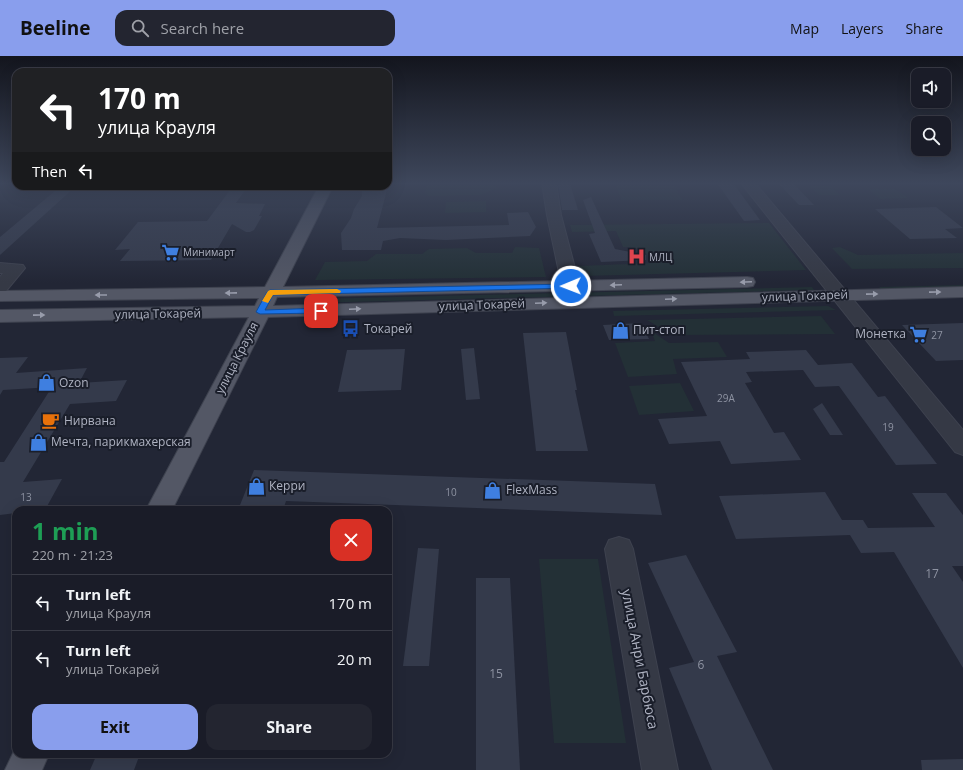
<!DOCTYPE html>
<html lang="en">
<head>
<meta charset="utf-8">
<style>
  :root { --surface:#1a1c28; --page:#232530; --text:#f1f3f6; --muted:#9fa1a8; --line:#383a45; --accent:#899eed }
  body { margin:0; font-family:"Open Sans",sans-serif; background:var(--page); color:var(--text); height:100vh; display:flex; flex-direction:column; font-size:15px; white-space:nowrap }
  * { box-sizing:border-box; margin:0 }
  p { font-size:13px; color:var(--muted) }
  .icon { flex:none; width:22px; height:22px; fill:none; stroke:currentColor; stroke-width:2; stroke-linecap:round; stroke-linejoin:round }
  .map { position:relative; flex:1; overflow:hidden }
  .drawer { position:absolute; left:12px; top:450px; width:380px; height:252px; display:flex; flex-direction:column; background:var(--surface); border-radius:12px; box-shadow:0 4px 16px #0002,0 0 0 1px var(--line) }
  .drawer>* { flex:none }
  .top-card { position:absolute; left:12px; top:12px; width:380px; height:122px; border-radius:12px; box-shadow:0 4px 16px #0002,0 0 0 1px var(--line); background:#202124; color:#fff; overflow:hidden }
  .fabs { position:absolute; left:911px; top:12px; display:grid; gap:8px }
  .fabs a { display:grid; place-items:center; width:40px; height:40px; border-radius:8px; background:var(--surface); box-shadow:0 4px 16px #0002,0 0 0 1px var(--line); font-size:20px }
  .pin { position:absolute; display:grid; place-items:center; width:34px; height:34px; color:#fff; margin:-17px; border-radius:8px; box-shadow:0 2px 6px #0006 }
  .me { position:absolute; width:44px; margin:-22px; rotate:269deg; stroke-linejoin:round; filter:drop-shadow(0 0 3px #0008) }
  .turn { display:flex; align-items:center; gap:14px; height:84px; padding:0 20px; font-size:18px }
  .turn .icon { width:52px; height:52px; stroke-width:2.5 }
  .turn b { display:block; font-size:28px; line-height:34px }
  .then { display:flex; align-items:center; height:38px; padding:0 20px; background:#0003; gap:8px; font-size:15px }
  .round { display:grid; place-items:center; flex:none; width:42px; height:42px; border-radius:12px; background:var(--page) }
  .overview { display:flex; align-items:center; justify-content:space-between; height:68px; padding:0 20px }
  h1 { font-size:24px; font-weight:700; line-height:30px; color:#1e9e55 }
  .action { display:flex; gap:8px; margin-top:auto; padding:8px 20px }
  .action a { flex:1; height:46px; border-radius:12px; background:var(--accent); color:#111; font-size:16px; font-weight:700; line-height:46px; text-align:center }
  .action a+a { background:var(--page); color:var(--text) }
  ul { padding:0; list-style:none }
  li { display:flex; align-items:center; gap:12px; height:56px; padding:0 20px; border-top:1px solid var(--line) }
  li div { flex:1 }
  li b { display:block; font-size:15px }
  li em { font-style:normal }
  header { display:flex; align-items:center; gap:24px; box-sizing:border-box; height:56px; padding:0 20px; background:var(--accent); color:#111 }
  header strong { font-size:19px }
  nav { display:flex; gap:22px; margin-inline-start:auto; font-size:14px }
  .search { width:280px; height:36px; background:var(--page); display:flex; align-items:center; gap:10px; box-sizing:border-box; padding:0 14px; border-radius:12px; color:var(--muted); font-size:15px }
  .map>svg:first-child { display:block }
  .green { fill:#233036 }
  .building { fill:#343a4b }
  .lines { fill:none; stroke-linecap:round; stroke-linejoin:round }
  .minor-casing { stroke:#3e424f; stroke-width:2 }
  .major-casing { stroke:#3e424f; stroke-width:2 }
  .minor { fill:#353945; fill-rule:evenodd }
  .major { fill:#535765; fill-rule:evenodd }
  .oneway { fill:#989cab }
  .route { fill:#1a73e8; stroke:#114b97 }
  .slow { fill:#f59e0b }
  .labels { text-anchor:middle; stroke-width:4; stroke-linejoin:round; paint-order:stroke }
  .far-poi-label { font-size:10px; fill:#afb3c2; stroke:#1a1e2a; text-anchor:start }
  .number-label { font-size:10px; fill:#8e93a2 }
  .street-label { font-size:12px; fill:#afb3c2; stroke:#1a1e2a }
  .poi-label { font-size:12px; fill:#afb3c2; stroke:#1a1e2a; text-anchor:start }
  .near-number-label { font-size:12px; fill:#8e93a2 }
  .near-street-label { font-size:14px; fill:#afb3c2; stroke:#1a1e2a }
</style>
</head>
<body>
<header>
<strong>Beeline</strong>
<div class="search"><svg class="icon" aria-label="search" viewBox="0 0 24 24"><circle cx="10" cy="10" r="6"/><path d="M15 15l6 6"/></svg>Search here</div>
<nav><a>Map</a><a>Layers</a><a>Share</a></nav>
</header>
<div class="map">
<svg width="963" height="714" viewBox="0 0 963 714">
  <rect width="100%" height="100%" fill="#222635"/>
  <g class="green">
    <polygon points="427,127 494,127 497,132 481,139 429,140 425,137"/>
    <polygon points="616,129 675,130 682,144 621,144"/>
    <polygon points="810,130 830,130 840,139 819,139"/>
    <polygon points="868,133 896,133 908,142 880,143"/>
    <polygon points="486,145 486,156 445,157 446,146"/>
    <path d="M769,167L806,214L582,220L579,210L653,207C646,194 638,191 623,191L616,175L572,176L570,169Z"/>
    <polygon points="515,191 539,192 546,221 315,224 325,206 367,205 376,198 422,198 429,193 467,192 476,197 512,197"/>
    <polygon points="840,191 858,199 963,197 963,212 852,213 832,192"/>
    <polygon points="963,229 963,232 882,234 879,231"/>
    <polygon points="812,231 814,234 312,247 313,243"/>
    <polygon points="828,250 836,254 614,260 613,255"/>
    <polygon points="821,260 835,278 672,279 647,264"/>
    <polygon points="651,275 669,287 718,286 727,301 673,303 677,318 628,321 615,287 655,285"/>
    <polygon points="680,327 694,355 639,359 629,330"/>
    <polygon points="539,503 598,503 626,687 554,687"/>
  </g>
  <g class="building">
    <polygon points="558,127 570,127 578,154 562,154"/>
    <polygon points="717,127 733,127 760,164 744,165"/>
    <polygon points="778,127 793,127 814,149 799,149"/>
    <polygon points="61,130 76,130 0,199 0,181"/>
    <polygon points="233,130 248,130 236,147 265,148 259,160 262,160 254,174 250,176 246,176 232,168 211,204 120,205 130,193 115,194 138,166 207,165"/>
    <polygon points="362,130 388,130 377,172 509,169 507,157 528,156 536,171 530,180 446,184 400,182 383,185 381,194 342,194 341,177 351,162 354,153 362,140"/>
    <polygon points="591,141 615,193 646,199 646,204 601,206 589,178 595,177 583,144"/>
    <polygon points="936,151 963,172 945,173 957,182 910,183 875,153"/>
    <polygon points="641,267 649,283 609,284 603,269"/>
    <polygon points="963,267 963,304 936,305 902,269"/>
    <polygon points="566,276 577,334 575,334 588,395 536,395 523,277"/>
    <polygon points="474,292 480,343 466,344 461,293"/>
    <polygon points="405,293 401,334 338,336 347,294"/>
    <polygon points="806,294 818,309 852,307 878,341 885,340 937,408 896,409 839,330 815,331 803,314 746,316 752,326 745,327 774,377 784,376 801,404 731,408 720,385 669,388 658,363 707,360 681,306 750,303 746,296"/>
    <polygon points="28,301 16,317 87,312 79,327 127,324 116,345 70,348 23,426 62,423 45,454 16,454 16,457 0,459 0,406 4,406 52,331 3,334 0,339 0,302"/>
    <polygon points="822,347 843,379 830,379 813,353"/>
    <polygon points="254,414 655,428 662,459 286,445 283,454 238,454"/>
    <polygon points="825,436 842,464 863,464 868,472 935,471 912,437 946,437 963,459 963,510 952,510 963,526 963,612 894,496 861,497 850,479 736,483 719,440"/>
    <polygon points="418,492 439,493 429,610 403,610"/>
    <polygon points="686,499 737,596 717,600 773,714 712,714 669,612 694,606 648,507"/>
    <polygon points="476,522 510,522 520,714 476,714"/>
    <polygon points="97,698 140,698 134,714 90,714"/>
    <polygon points="963,703 963,714 922,714 921,704"/>
  </g>
  <g class="lines">
    <defs>
      <g id="minor">
        <polygon points="542,127 556,127 561,159 580,231 577,235 571,236 565,235 562,231 547,159"/>
        <polygon points="741,127 755,127 963,374 963,399 955,396"/>
        <polygon points="0,207 23,209 25,212 6,235 0,236 0,221 3,217 0,217"/>
        <polygon points="619,481 629,484 633,493 678,714 642,714 605,493 609,484"/>
      </g>
      <g id="major">
        <polygon points="319,130 333,130 283,231 747,221 753,222 755,226 753,230 747,231 277,241 273,250 963,231 963,241 268,261 172,454 146,454 249,261 0,266 0,254 255,250 259,242 0,245 0,235 265,231"/>
        <polygon points="16,691 16,698 49,698 42,714 5,714"/>
      </g>
    </defs>
    <use href="#minor" class="minor-casing"/>
    <use href="#major" class="major-casing"/>
    <use href="#minor" class="minor"/>
    <use href="#major" class="major"/>
  </g>
  <defs><path id="oneway-solid" d="M-6-.8H1V-3.2L6.5 0L1 3.2V.8H-6Z"/></defs>
  <g class="oneway">
    <use href="#oneway-solid" transform="translate(746 226) rotate(178)"/>
    <use href="#oneway-solid" transform="translate(616 229) rotate(178)"/>
    <use href="#oneway-solid" transform="translate(935 236) rotate(-1)"/>
    <use href="#oneway-solid" transform="translate(231 237) rotate(179)"/>
    <use href="#oneway-solid" transform="translate(872 238) rotate(-1)"/>
    <use href="#oneway-solid" transform="translate(101 239) rotate(180)"/>
    <use href="#oneway-solid" transform="translate(671 243) rotate(-2)"/>
    <use href="#oneway-solid" transform="translate(541 247) rotate(-2)"/>
    <use href="#oneway-solid" transform="translate(355 253) rotate(-2)"/>
    <use href="#oneway-solid" transform="translate(39 259) rotate(-1)"/>
  </g>
  <linearGradient id="sky" x2="0" y2="1"><stop stop-color="#13151d"/><stop offset="0.56" stop-color="#3e475c"/><stop offset="1" stop-color="#3e475c" stop-opacity="0"/></linearGradient>
  <rect width="963" height="227" fill="url(#sky)"/>
  <polygon class="route" points="571,228 575,230 574,232 273,239 265,254 321,252 324,255 321,257 260,258 256,256 267,236 270,234"/>
  <polygon class="slow" points="337,233 341,235 340,237 273,239 268,247 262,245 268,235 270,234"/>
  <defs>
    <symbol id="supermarket-bare" viewBox="-9 -9 18 18"><path d="M-6-5.5h2.5l.6 2H6L4.5 2H-2.5L-4.4-4H-6ZM-1.5 3.2a1.3 1.3 0 1 0 .1 0ZM3 3.2a1.3 1.3 0 1 0 .1 0Z" fill="#3f7fe0" stroke="#1a1e2a" stroke-width="2.5" paint-order="stroke"/></symbol>
    <symbol id="hospital-bare" viewBox="-9 -9 18 18"><path d="M-5-5h3v3.5h4V-5h3V5h-3V1.5h-4V5h-3Z" fill="#e0444e" stroke="#1a1e2a" stroke-width="2.5" paint-order="stroke"/></symbol>
    <symbol id="bus-bare" viewBox="-9 -9 18 18"><path d="M-5-6H5V4H4V6H2V4H-2V6H-4V4H-5ZM-3.5-4V0h7V-4ZM-3.5 1.2v1.5H-2V1.2ZM2 1.2v1.5H3.5V1.2Z" fill="#1a4fb4" stroke="#1a1e2a" stroke-width="2.5" paint-order="stroke"/></symbol>
    <symbol id="shop-bare" viewBox="-9 -9 18 18"><path d="M-5-2.5h2.3a2.7 3.5 0 0 1 5.4 0H5L5.5 6h-11ZM-1.5-2.5h3a1.5 2.3 0 0 0-3 0Z" fill="#3f7fe0" stroke="#1a1e2a" stroke-width="2.5" paint-order="stroke"/></symbol>
    <symbol id="cafe-bare" viewBox="-9 -9 18 18"><path d="M-5.5-4.5H6V0H3Q3 3.5 0 3.5H-2.5Q-5.5 3.5-5.5 0ZM3-3.2v2h1.7v-2ZM-6 4.5H4V6H-6Z" fill="#e8710a" stroke="#1a1e2a" stroke-width="2.5" paint-order="stroke"/></symbol>
  </defs>
  <g fill-rule="evenodd">
    <use href="#supermarket-bare" x="158" y="184" width="25" height="25"/>
    <use href="#hospital-bare" x="624" y="188" width="25" height="25"/>
    <use href="#bus-bare" x="338" y="260" width="25" height="25"/>
    <use href="#shop-bare" x="608" y="262" width="25" height="25"/>
    <use href="#supermarket-bare" x="906" y="266" width="25" height="25"/>
    <use href="#shop-bare" x="34" y="314" width="25" height="25"/>
    <use href="#cafe-bare" x="38" y="352" width="25" height="25"/>
    <use href="#shop-bare" x="26" y="374" width="25" height="25"/>
    <use href="#shop-bare" x="244" y="418" width="25" height="25"/>
    <use href="#shop-bare" x="480" y="422" width="25" height="25"/>
  </g>
  <g class="labels">
    <g class="far-poi-label">
      <text x="183" y="200">Минимарт</text>
      <text x="649" y="205">МЛЦ</text>
    </g>
    <g class="number-label">
      <text x="937" y="283">27</text>
      <text x="726" y="346">29А</text>
      <text x="888" y="375">19</text>
      <text x="451" y="440">10</text>
      <text x="26" y="445">13</text>
    </g>
    <g class="street-label">
      <text transform="translate(805 240) rotate(-2)" y="4">улица Токарей</text>
      <text transform="translate(482 249) rotate(-2)" y="4">улица Токарей</text>
      <text transform="translate(158 258) rotate(-1)" y="4">улица Токарей</text>
      <text transform="translate(237 302) rotate(-63)" y="4">улица Крауля</text>
    </g>
    <g class="poi-label">
      <text x="364" y="277">Токарей</text>
      <text x="633" y="278">Пит-стоп</text>
      <text x="906" y="282" text-anchor="end">Монетка</text>
      <text x="59" y="331">Ozon</text>
      <text x="64" y="369">Нирвана</text>
      <text x="51" y="390">Мечта, парикмахерская</text>
      <text x="269" y="434">Керри</text>
      <text x="506" y="438">FlexMass</text>
    </g>
    <g class="near-number-label">
      <text x="932" y="522">17</text>
      <text x="701" y="613">6</text>
      <text x="496" y="622">15</text>
    </g>
    <g class="near-street-label">
      <text transform="translate(640 603) rotate(79)" y="5">улица Анри Барбюса</text>
    </g>
  </g>
</svg>
<div class="fabs">
<a><svg class="icon" aria-label="sound" viewBox="0 0 24 24"><path d="M4 9h4l5-4v14l-5-4H4zM17 9q2 3 0 6"/></svg></a>
<a><svg class="icon" aria-label="search" viewBox="0 0 24 24"><circle cx="10" cy="10" r="6"/><path d="M15 15l6 6"/></svg></a>
</div>
<div class="pin" style="left:321px;top:255px;background:#d93025"><svg class="icon" aria-label="arrive" viewBox="0 0 24 24"><path d="M6 21V4h12l-3 4 3 4H6"/></svg></div>
<svg class="me" style="left:571px;top:230px" viewBox="-20 -20 40 40"><circle r="17" fill="#1a73e8" stroke="#fff" stroke-width="3"/><path d="M0-11L8 9 0 5-8 9z" fill="#fff"/></svg>
<div class="top-card">
<div class="turn"><svg class="icon" aria-label="left" viewBox="0 0 24 24"><path d="M17 20v-9H6M10 6l-5 5 5 5"/></svg><div><b>170 m</b>улица Крауля</div></div>
<div class="then">Then<svg class="icon" aria-label="left" viewBox="0 0 24 24"><path d="M17 20v-9H6M10 6l-5 5 5 5"/></svg></div>
</div>
<section class="drawer">
<div class="overview"><div><h1>1 min</h1><p>220 m · 21:23</p></div><a class="round" style="background:#d93025;color:#fff"><svg class="icon" aria-label="close" viewBox="0 0 24 24"><path d="M6 6l12 12M18 6L6 18"/></svg></a></div>
<ul>
<li><svg class="icon" aria-label="left" viewBox="0 0 24 24"><path d="M17 20v-9H6M10 6l-5 5 5 5"/></svg><div><b>Turn left</b><p>улица Крауля</p></div><em>170 m</em></li>
<li><svg class="icon" aria-label="left" viewBox="0 0 24 24"><path d="M17 20v-9H6M10 6l-5 5 5 5"/></svg><div><b>Turn left</b><p>улица Токарей</p></div><em>20 m</em></li>
</ul>
<div class="action"><a>Exit</a><a>Share</a></div>
</section>
</div>
</body>
</html>
